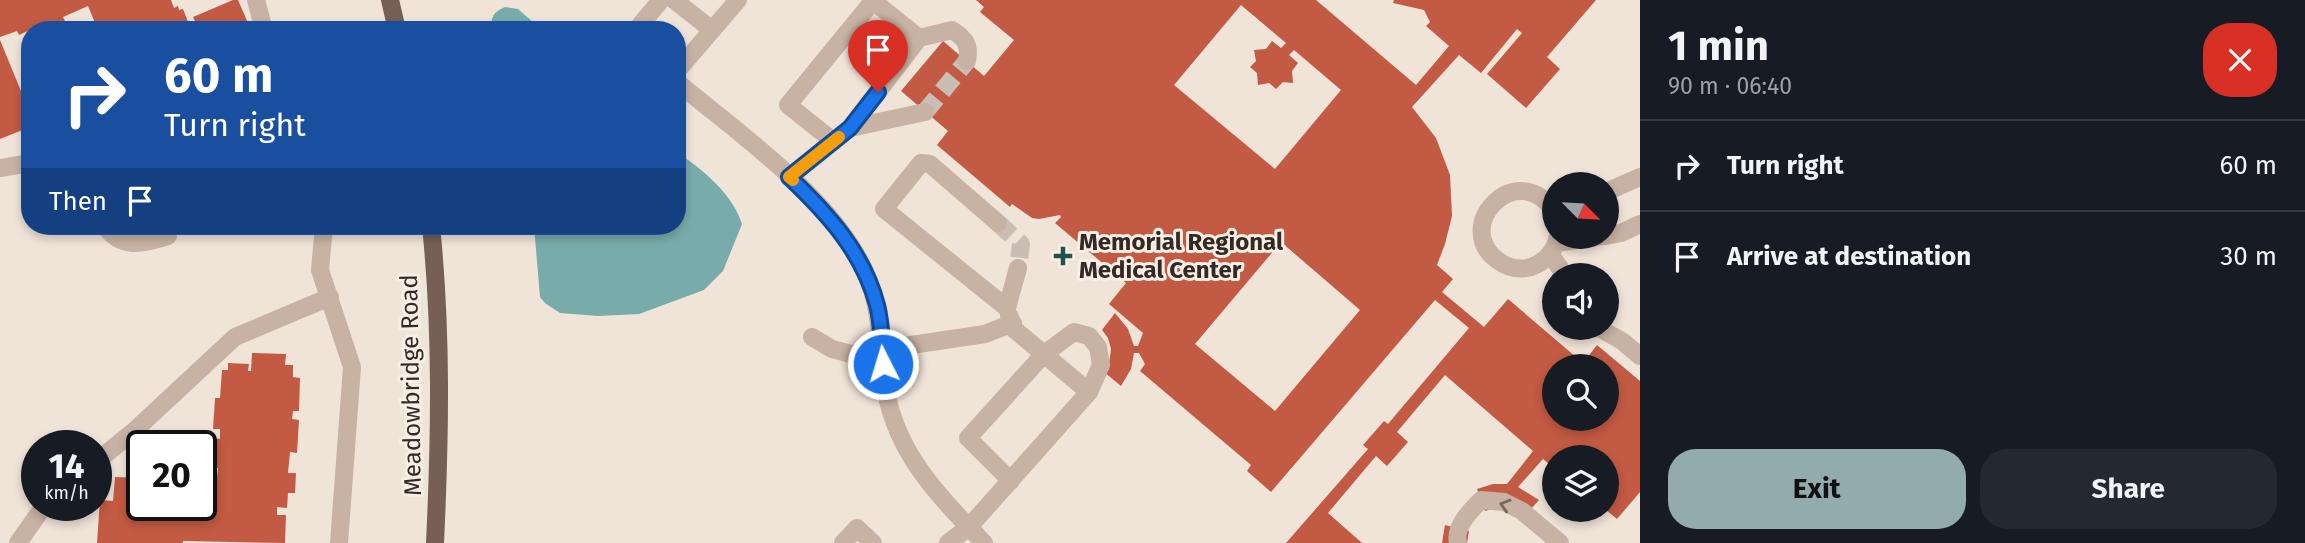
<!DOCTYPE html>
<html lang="en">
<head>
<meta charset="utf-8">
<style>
  :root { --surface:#171b24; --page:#242831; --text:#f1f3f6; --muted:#9ea1a6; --line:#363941; --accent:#92abad }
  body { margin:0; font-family:"Fira Sans",sans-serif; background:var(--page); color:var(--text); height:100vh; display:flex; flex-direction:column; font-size:26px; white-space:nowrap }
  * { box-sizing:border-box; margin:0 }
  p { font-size:23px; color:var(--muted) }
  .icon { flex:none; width:38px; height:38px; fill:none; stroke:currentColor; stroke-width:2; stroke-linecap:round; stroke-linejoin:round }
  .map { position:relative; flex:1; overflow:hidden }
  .details { display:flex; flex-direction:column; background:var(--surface); width:665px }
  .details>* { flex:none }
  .hud { position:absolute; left:21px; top:21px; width:665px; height:214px; border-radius:28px; box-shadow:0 4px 10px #0003; background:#1a4fa0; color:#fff; overflow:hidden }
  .needle { width:46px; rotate:114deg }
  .controls { position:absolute; left:1542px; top:172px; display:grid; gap:14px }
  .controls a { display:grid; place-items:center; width:77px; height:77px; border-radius:50%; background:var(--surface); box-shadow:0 4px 10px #0003; font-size:35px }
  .speed { position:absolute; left:21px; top:430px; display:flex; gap:14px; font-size:35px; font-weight:700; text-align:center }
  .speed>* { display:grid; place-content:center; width:91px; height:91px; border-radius:50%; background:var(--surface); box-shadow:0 4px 10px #0003; line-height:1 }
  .speed small { font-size:18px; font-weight:400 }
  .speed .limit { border:4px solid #111; border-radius:10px; background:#fff; color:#111 }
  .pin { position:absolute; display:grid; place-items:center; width:60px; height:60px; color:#fff; margin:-72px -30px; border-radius:50% 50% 50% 0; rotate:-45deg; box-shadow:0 0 7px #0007 }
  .pin .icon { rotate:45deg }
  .me { position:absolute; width:77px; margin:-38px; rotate:355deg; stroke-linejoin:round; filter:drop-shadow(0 0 5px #0008) }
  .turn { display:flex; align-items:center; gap:24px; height:147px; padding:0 28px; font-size:32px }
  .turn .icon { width:91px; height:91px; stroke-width:2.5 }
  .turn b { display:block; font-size:49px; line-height:60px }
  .then { display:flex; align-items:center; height:66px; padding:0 28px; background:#0003; gap:14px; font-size:26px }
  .round { display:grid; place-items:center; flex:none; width:74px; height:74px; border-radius:28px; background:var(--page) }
  .headline { display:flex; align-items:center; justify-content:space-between; height:119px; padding:0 28px }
  h1 { font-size:42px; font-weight:700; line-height:52px }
  .primary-button { display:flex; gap:14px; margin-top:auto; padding:14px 28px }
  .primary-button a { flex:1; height:80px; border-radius:28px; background:var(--accent); color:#111; font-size:28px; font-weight:700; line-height:80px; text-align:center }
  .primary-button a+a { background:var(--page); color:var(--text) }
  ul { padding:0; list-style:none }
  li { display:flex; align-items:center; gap:21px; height:91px; padding:0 28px; border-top:2px solid var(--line) }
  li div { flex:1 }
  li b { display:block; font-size:26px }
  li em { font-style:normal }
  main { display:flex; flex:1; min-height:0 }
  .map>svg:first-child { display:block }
  .water { fill:#78acab }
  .building { fill:#c35a43; fill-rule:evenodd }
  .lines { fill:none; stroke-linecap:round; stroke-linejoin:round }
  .minor-tunnel { stroke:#cabeb4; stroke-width:18; stroke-dasharray:18 9; stroke-linecap:butt }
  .minor { stroke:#c7b2a4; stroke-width:18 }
  .major { stroke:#755f57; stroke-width:18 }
  .oneway { stroke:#76675f }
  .route-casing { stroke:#114b97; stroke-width:18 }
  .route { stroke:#1a73e8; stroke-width:12 }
  .slow { stroke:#f59e0b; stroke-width:12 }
  .poi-dot { fill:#1d5353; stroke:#f8eee4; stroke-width:2.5 }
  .labels { text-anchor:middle; stroke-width:6; stroke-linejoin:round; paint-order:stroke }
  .poi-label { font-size:24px; font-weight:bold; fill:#332926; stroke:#f8eee4; text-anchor:start }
  .street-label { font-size:24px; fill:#332926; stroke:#f8eee4 }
</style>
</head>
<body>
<main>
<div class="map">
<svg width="1640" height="543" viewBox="0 0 1640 543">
  <rect width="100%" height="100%" fill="#f0e3d8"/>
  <g class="water">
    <path d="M505,7L518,9L542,30H491C491,17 493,12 505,7Z"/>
    <path d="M677,152C702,169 733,194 742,224L723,271L704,290L639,314L598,316L560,313L545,303L540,297L534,226H677Z"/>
  </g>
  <g class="building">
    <polygon points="0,0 171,0 174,8 178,6 179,10 183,9 190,27 184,30 98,30 88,6 63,17 67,25 56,30 37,30 36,27 19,35 17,31 0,37"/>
    <polygon points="233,0 238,0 251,30 193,30 198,28 193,17"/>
    <path d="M976,0H1316L1416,85L1449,46L1426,26L1430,22L1424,10L1393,3L1394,0H1596L1547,57L1560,69L1526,108L1487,74L1522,33L1517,29L1481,73L1459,55L1412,107L1436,138L1450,175L1452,216L1445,244L1437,265L1453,279L1442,292L1484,327L1508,299L1583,363L1597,345L1640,381V492L1617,519L1606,510V457H1554V468L1543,459L1518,487L1539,500L1522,519L1513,511L1491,509L1485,511L1477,489L1493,484H1507L1533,451L1445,375L1397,432L1408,442L1387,466L1376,456L1328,513L1362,543H1286L1368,449L1363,445L1384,421L1388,424L1469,328L1435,300L1271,492L1247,471L1251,465L1140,371L1145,364L1139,353H1134L1131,369L1121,386L1104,372L1109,364L1111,349L1108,338L1102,330L1115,313L1128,329L1134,346H1138L1143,333L1109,304L1126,283L1055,223L1061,217L1060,215L1039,219L1032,218L1012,204L1010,207L937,145L948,131L901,91L943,41L984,76L1014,40L980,12L984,7ZM1241,5L1286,43L1281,48L1272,41L1266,49L1254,50L1256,61L1250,67L1257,73L1258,85L1269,83L1276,89L1283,82L1293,83L1292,71L1298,63L1289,55L1294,50L1341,90L1275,169L1174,85ZM1281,242L1360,310L1275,411L1195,344ZM1554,366H1606V418H1554Z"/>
    <polygon points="0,40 30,113 30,127 0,139"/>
    <polygon points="252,353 286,354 285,365 293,365 293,377 300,378 299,411 293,411 292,419 299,420 297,453 290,452 288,473 296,473 295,493 288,493 287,508 277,507 277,515 286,515 285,543 183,541 183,543 97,543 100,500 113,501 115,477 142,478 142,506 201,506 201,469 207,469 206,476 217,477 218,468 212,467 214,438 220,439 220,429 213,429 215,398 220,398 222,370 228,370 228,363 249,364 248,371 251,371"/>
    <polygon points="1445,525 1469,531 1467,543 1442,543"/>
  </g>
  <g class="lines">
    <g class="minor-tunnel">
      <polyline points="925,112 967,61"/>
      <polyline points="998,223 1021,244 1018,268"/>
    </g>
    <g class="minor">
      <polyline points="256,0 264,30"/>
      <polyline points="674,0 712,30"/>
      <polyline points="636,30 661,0"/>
      <path d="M919,38L952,30C966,39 970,45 967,61"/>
      <polyline points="677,71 738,0"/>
      <path d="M677,82C739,134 834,199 866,274C881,308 880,342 884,378C892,450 937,494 984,543"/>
      <polyline points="850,128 925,112"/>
      <polyline points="0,168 30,163"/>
      <polyline points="789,177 850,128 919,38 873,1 788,105 833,141"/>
      <polyline points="1606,192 1640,177"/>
      <path d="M1554,211C1516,156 1449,229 1500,262C1509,268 1520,270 1531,267C1545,262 1555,251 1558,236"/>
      <polyline points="998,223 930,164 921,163 884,209 1007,308 1018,268"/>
      <path d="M105,226C122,251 144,243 168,236"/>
      <polyline points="324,226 320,270 352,367 339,543"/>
      <polyline points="1606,236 1621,233 1640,224"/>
      <polyline points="1557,243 1602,236"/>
      <polyline points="1550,254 1565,275"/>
      <polyline points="1009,315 1015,330 1089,392"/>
      <polyline points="1597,327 1622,341 1640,356"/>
      <polyline points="812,337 832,349 851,354 985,334 1013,323"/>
      <polyline points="96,462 134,431 235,337 330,297"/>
      <polyline points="18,543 44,506"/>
      <polyline points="843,543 857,528 873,543"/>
      <polyline points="948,543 969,527 1089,392 1101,365 1098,347 1089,336 1074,332 1044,354 968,438 1011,481"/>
      <path d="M1458,543C1454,527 1470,511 1481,500L1504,502L1522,511L1560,543"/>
    </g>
    <g class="major">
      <polyline points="390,0 397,30"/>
      <path d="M431,226C442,332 440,437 435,543"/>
    </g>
  </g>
  <defs><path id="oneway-chevron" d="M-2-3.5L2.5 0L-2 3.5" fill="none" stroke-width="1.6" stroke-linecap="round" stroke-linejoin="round" transform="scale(1.75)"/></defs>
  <use class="oneway" href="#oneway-chevron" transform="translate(1505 505) rotate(-163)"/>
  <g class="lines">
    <defs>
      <path id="route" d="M878,92L850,128L789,177C827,213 863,252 877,305C882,324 882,344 883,364"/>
    </defs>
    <use href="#route" class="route-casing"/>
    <use href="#route" class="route"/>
    <polyline class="slow" points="793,180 789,177 839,137"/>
  </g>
  <path class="poi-dot" d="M1059.5 245.5h7v7h7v7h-7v7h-7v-7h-7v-7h7z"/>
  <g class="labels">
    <g class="poi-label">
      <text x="1079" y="250">Memorial Regional<tspan x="1079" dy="28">Medical Center</tspan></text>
    </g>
    <g class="street-label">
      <text transform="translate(411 385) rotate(-91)" y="8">Meadowbridge Road</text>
    </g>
  </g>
</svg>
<div class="controls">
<a><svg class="needle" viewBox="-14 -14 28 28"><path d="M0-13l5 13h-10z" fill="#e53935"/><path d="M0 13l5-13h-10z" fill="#9ea1a6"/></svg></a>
<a><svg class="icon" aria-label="sound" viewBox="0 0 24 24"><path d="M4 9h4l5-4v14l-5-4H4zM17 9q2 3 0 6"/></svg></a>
<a><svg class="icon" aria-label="search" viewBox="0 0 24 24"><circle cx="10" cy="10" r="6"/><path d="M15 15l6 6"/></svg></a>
<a><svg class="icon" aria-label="layers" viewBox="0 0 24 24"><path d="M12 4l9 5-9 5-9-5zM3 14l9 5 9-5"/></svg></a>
</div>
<div class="speed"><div>14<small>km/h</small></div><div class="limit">20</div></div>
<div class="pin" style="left:878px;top:92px;background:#d93025"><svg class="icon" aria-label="arrive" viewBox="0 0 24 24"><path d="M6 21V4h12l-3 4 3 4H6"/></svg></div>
<svg class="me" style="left:883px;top:364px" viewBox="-20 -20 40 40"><circle r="17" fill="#1a73e8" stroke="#fff" stroke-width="3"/><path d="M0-11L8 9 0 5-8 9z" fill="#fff"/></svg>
<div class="hud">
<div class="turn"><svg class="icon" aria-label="right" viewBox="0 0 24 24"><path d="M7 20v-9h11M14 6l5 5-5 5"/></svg><div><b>60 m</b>Turn right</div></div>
<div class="then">Then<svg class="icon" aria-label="arrive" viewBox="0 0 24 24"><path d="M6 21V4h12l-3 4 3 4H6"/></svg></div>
</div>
</div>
<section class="details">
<div class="headline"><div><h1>1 min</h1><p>90 m · 06:40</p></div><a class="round" style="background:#d93025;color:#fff"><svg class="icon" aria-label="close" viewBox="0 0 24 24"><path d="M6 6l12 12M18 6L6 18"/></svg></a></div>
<ul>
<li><svg class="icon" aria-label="right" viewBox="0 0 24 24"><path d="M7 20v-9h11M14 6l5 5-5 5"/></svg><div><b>Turn right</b></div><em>60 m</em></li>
<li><svg class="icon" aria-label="arrive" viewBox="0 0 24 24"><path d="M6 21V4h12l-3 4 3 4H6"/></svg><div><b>Arrive at destination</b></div><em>30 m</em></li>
</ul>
<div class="primary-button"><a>Exit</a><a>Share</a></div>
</section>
</main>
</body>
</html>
